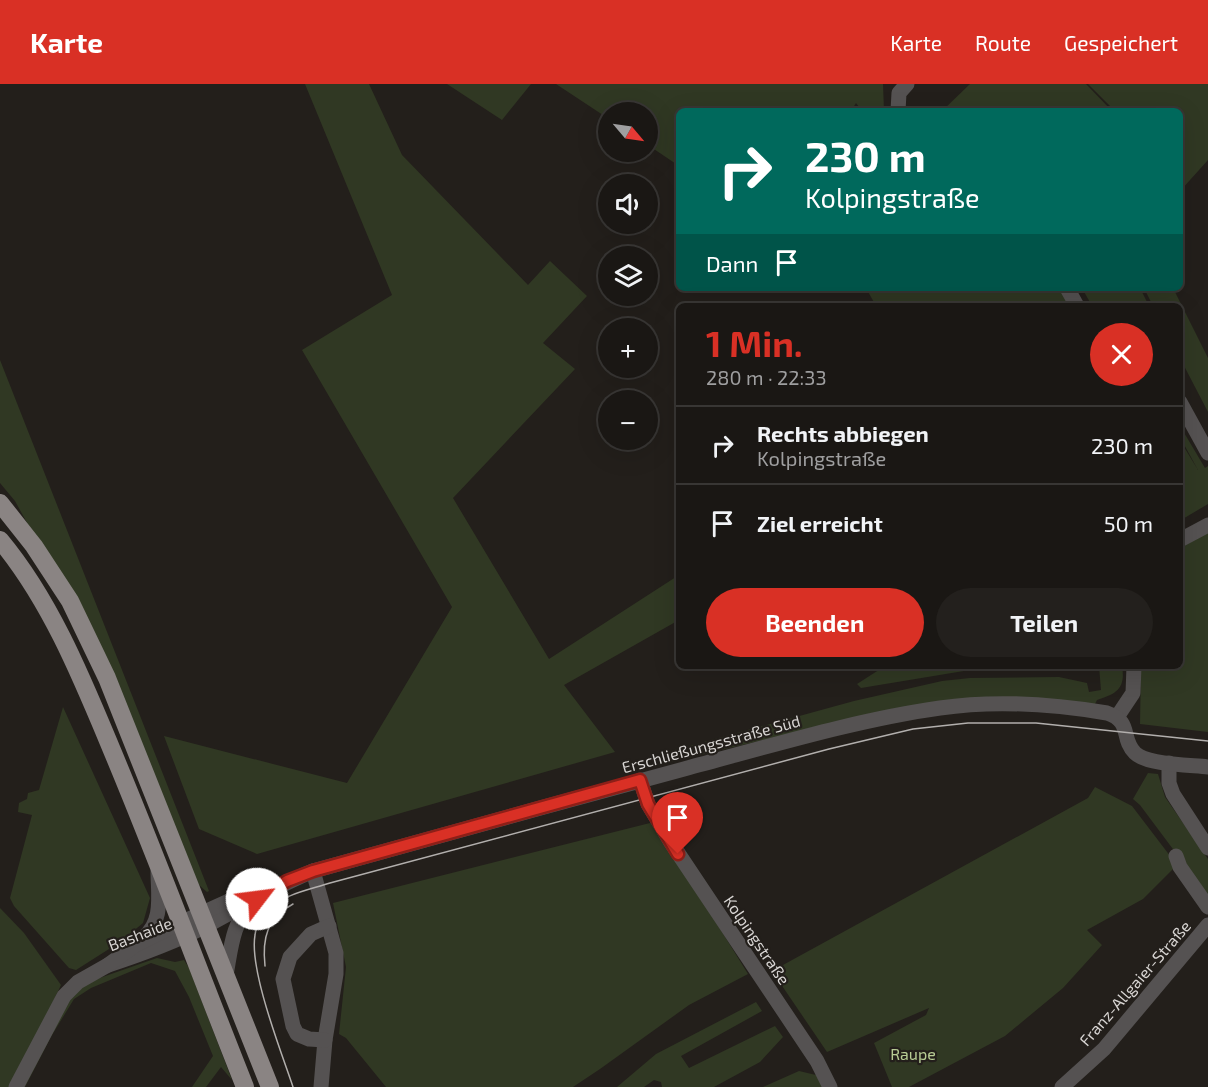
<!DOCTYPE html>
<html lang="de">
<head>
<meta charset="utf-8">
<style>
  :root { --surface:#1a1714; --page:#23201d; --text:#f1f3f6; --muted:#9f9fa0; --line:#383634; --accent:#d93025 }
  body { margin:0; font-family:"Exo 2",sans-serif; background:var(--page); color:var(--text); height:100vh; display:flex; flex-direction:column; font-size:22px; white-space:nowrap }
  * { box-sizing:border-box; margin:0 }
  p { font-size:20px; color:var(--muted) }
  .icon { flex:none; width:33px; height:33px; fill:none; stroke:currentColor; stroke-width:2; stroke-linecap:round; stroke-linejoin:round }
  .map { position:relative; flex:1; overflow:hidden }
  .side { position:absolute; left:676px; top:219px; width:507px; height:366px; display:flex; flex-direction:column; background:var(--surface); border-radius:9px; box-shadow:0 6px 24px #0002,0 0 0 2px var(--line) }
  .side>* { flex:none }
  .top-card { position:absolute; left:676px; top:24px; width:507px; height:183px; border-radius:9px; box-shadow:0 6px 24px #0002,0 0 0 2px var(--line); background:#00695c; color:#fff; overflow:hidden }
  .needle { width:39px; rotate:119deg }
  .buttons { position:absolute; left:598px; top:18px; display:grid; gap:12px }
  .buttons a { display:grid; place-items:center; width:60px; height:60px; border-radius:50%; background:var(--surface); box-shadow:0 6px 24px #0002,0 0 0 2px var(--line); font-size:30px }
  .pin { position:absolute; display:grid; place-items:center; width:51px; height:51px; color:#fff; margin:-62px -26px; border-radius:50% 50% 50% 0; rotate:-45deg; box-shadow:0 0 6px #0007 }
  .pin .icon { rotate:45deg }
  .me { position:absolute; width:66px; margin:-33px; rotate:60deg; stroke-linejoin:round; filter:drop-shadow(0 0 4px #0008) }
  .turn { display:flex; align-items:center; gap:21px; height:126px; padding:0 30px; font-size:27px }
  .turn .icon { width:78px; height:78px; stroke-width:2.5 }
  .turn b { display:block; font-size:42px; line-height:51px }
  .then { display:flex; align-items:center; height:57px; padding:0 30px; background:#0003; gap:12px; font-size:22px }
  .round { display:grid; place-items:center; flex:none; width:63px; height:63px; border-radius:32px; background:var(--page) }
  .summary { display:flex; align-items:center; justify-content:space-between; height:102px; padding:0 30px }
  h1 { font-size:36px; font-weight:700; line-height:45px; color:var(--accent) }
  .action { display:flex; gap:12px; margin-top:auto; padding:12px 30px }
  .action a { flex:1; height:69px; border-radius:36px; background:var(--accent); color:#fff; font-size:24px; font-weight:700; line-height:69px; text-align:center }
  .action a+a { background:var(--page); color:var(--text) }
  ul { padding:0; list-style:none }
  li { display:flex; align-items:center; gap:18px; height:78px; padding:0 30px; border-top:2px solid var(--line) }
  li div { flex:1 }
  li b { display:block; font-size:22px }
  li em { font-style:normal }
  header { display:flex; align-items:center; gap:36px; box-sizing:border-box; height:84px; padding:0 30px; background:var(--accent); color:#fff }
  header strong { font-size:28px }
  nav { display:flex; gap:33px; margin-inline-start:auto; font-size:21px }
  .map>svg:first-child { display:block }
  .green { fill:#303823 }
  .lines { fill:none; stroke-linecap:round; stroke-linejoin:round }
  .minor { stroke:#555252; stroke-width:15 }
  .major { stroke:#8a8483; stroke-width:18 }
  .tram { stroke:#b2afad; stroke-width:1.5 }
  .route-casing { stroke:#8d1f18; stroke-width:15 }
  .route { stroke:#d93025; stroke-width:10 }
  .labels { text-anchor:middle; stroke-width:4.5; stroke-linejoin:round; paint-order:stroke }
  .street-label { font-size:16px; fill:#d8d5d3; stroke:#231f1b }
  .park-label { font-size:16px; fill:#b7cb94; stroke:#231f1b }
</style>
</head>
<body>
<header>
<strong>Karte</strong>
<nav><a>Karte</a><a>Route</a><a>Gespeichert</a></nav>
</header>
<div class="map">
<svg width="1208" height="1003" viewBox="0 0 1208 1003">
  <rect width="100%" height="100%" fill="#231f1b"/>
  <g class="green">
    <polygon points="305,0 369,0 402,71 528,201 550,177 587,212 543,259 575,285 453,414 549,575 679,491 679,536 564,601 615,668 257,770 199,745 164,652 347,699 452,523 302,266 392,211"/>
    <polygon points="447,0 531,0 502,36"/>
    <polygon points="556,0 883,0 884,27 862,27 856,19 851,27 680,27 679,82 648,61 648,28 609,28 609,35"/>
    <polygon points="970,0 1086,0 1112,27 942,27"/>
    <polygon points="1088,0 1208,0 1208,76 1181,106 1180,27 1115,27"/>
    <polygon points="866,204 1063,204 1072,222 876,222"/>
    <polygon points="1082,204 1140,204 1149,222 1092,222"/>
    <polygon points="1144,204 1173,204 1208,274 1208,328 1181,276 1180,222 1153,222"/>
    <polygon points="0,276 209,807 207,808 199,801 31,446 15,417 0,399"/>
    <polygon points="1183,347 1205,384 1208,382 1208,420 1181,436 1181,358 1198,386 1181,355 1181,348"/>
    <polygon points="1208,448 1208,648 1140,640 1141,582 1180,582 1181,464"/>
    <polygon points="885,582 994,582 861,604 857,600"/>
    <path d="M1099,582H1122C1126,605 1116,610 1097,616L1095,620L897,624L663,680L660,670L854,617L942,597L970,594L1059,593L1087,599L1089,608L1101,606Z"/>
    <polygon points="63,623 150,814 143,839 120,858 76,886 69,884 14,822 10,814 32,731 18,728 19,719 27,715 28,709 39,706"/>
    <polygon points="1148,689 1158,690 1165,713 1208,775 1208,812 1140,721 1133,715"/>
    <polygon points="1095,703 1132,722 1177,781 1143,815 1087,846 1102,861 1063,904 1005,952 909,1003 892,1003 874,959 926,931 929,924 827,968 772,887 1088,714"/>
    <polygon points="654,738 748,890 689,921 600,985 573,1003 386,1003 346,954 339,950 346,883 333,819"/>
    <polygon points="0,824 24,849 61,901 12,1003 0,1003"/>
    <polygon points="157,874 175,878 184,876 189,884 232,996 221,983 206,1003 192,1003 213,972 189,913 175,887 151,879 91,904 74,915 52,951 25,1003 20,1003 66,916 91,897"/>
    <polygon points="756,918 762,927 681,972 689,984 775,942 783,953 760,978 714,1003 662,1003 661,998 654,996 644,1003 617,1003 656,970"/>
    <polygon points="799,987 816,991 824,1003 763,1003"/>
  </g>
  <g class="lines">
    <g class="minor">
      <polyline points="898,27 899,9 907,0"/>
      <polyline points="1067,204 1077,222"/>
      <polyline points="1180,318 1208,369"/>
      <polyline points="1180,456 1208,441"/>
      <polyline points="1117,633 1133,609 1134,582"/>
      <polyline points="1169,679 1169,699 1173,710 1208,764"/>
      <polyline points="640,696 648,720 670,757 817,977 830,1003"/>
      <polyline points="1176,772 1180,783 1208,823"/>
      <polyline points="313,787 336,869 336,890 325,956 321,1003"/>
      <path d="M143,854C164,837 158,811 158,787"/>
      <path d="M108,881C142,870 174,858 206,842C242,823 276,802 313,787C437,753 560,718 684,685C767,663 855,636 940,624C994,616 1053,620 1107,629C1133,638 1120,654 1135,669C1147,681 1191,681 1208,683"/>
      <path d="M226,891C231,865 232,839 252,819"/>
      <polyline points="325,956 309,955 297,950 293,942 283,895 290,873 311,850 329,842"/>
      <polyline points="16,1003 64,912 78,898 108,881 134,862 180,839 264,801"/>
      <polyline points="1062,1003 1104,965 1208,841"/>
    </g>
    <g class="major">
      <polyline points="0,419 34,462 70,517 107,594 270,1003"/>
      <path d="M0,456C50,516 81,592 111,664C158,776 200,890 245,1003"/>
    </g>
    <g class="tram">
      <path d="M265,882C262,854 267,834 293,820"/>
      <path d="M293,1003C281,967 249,886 255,851C256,842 261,833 267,827C283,810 309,806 330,799L829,665L913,645L968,639H1036L1208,657"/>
    </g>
  </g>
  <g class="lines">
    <defs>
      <polyline id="route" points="257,815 287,797 313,787 640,696 648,720 678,770"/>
    </defs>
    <use href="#route" class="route-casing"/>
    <use href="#route" class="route"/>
  </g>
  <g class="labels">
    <g class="street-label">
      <text transform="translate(711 660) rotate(-15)" y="6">Erschließungsstraße Süd</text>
      <text transform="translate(140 850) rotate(-21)" y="6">Bashaide</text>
      <text transform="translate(757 856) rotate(56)" y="6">Kolpingstraße</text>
      <text transform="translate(1135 899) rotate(-49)" y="6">Franz-Allgaier-Straße</text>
    </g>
    <g class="park-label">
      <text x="913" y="976">Raupe</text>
    </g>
  </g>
</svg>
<div class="buttons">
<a><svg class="needle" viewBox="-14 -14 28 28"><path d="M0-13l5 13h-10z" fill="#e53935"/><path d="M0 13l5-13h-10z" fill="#9f9fa0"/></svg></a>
<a><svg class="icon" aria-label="sound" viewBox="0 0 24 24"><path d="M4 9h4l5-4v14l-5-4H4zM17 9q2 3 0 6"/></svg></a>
<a><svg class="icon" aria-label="layers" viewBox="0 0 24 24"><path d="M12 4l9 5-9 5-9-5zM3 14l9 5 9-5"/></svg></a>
<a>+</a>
<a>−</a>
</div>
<div class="pin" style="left:678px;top:770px;background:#d93025"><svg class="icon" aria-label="arrive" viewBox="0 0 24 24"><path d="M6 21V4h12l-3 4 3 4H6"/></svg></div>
<svg class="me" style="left:257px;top:815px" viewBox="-20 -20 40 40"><circle r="19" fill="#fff"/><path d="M0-13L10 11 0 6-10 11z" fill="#d93025"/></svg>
<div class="top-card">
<div class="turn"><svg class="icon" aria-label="right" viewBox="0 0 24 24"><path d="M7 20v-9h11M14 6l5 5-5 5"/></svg><div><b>230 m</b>Kolpingstraße</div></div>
<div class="then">Dann<svg class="icon" aria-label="arrive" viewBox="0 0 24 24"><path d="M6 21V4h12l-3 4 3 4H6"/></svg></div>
</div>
<section class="side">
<div class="summary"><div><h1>1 Min.</h1><p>280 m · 22:33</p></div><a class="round" style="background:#d93025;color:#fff"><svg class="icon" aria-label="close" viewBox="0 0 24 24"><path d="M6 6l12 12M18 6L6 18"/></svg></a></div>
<ul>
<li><svg class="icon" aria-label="right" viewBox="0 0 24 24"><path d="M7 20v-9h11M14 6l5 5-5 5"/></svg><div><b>Rechts abbiegen</b><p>Kolpingstraße</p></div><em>230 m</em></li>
<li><svg class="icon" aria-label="arrive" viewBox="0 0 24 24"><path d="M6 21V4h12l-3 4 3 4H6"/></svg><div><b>Ziel erreicht</b></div><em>50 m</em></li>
</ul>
<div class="action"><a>Beenden</a><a>Teilen</a></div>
</section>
</div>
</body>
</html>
